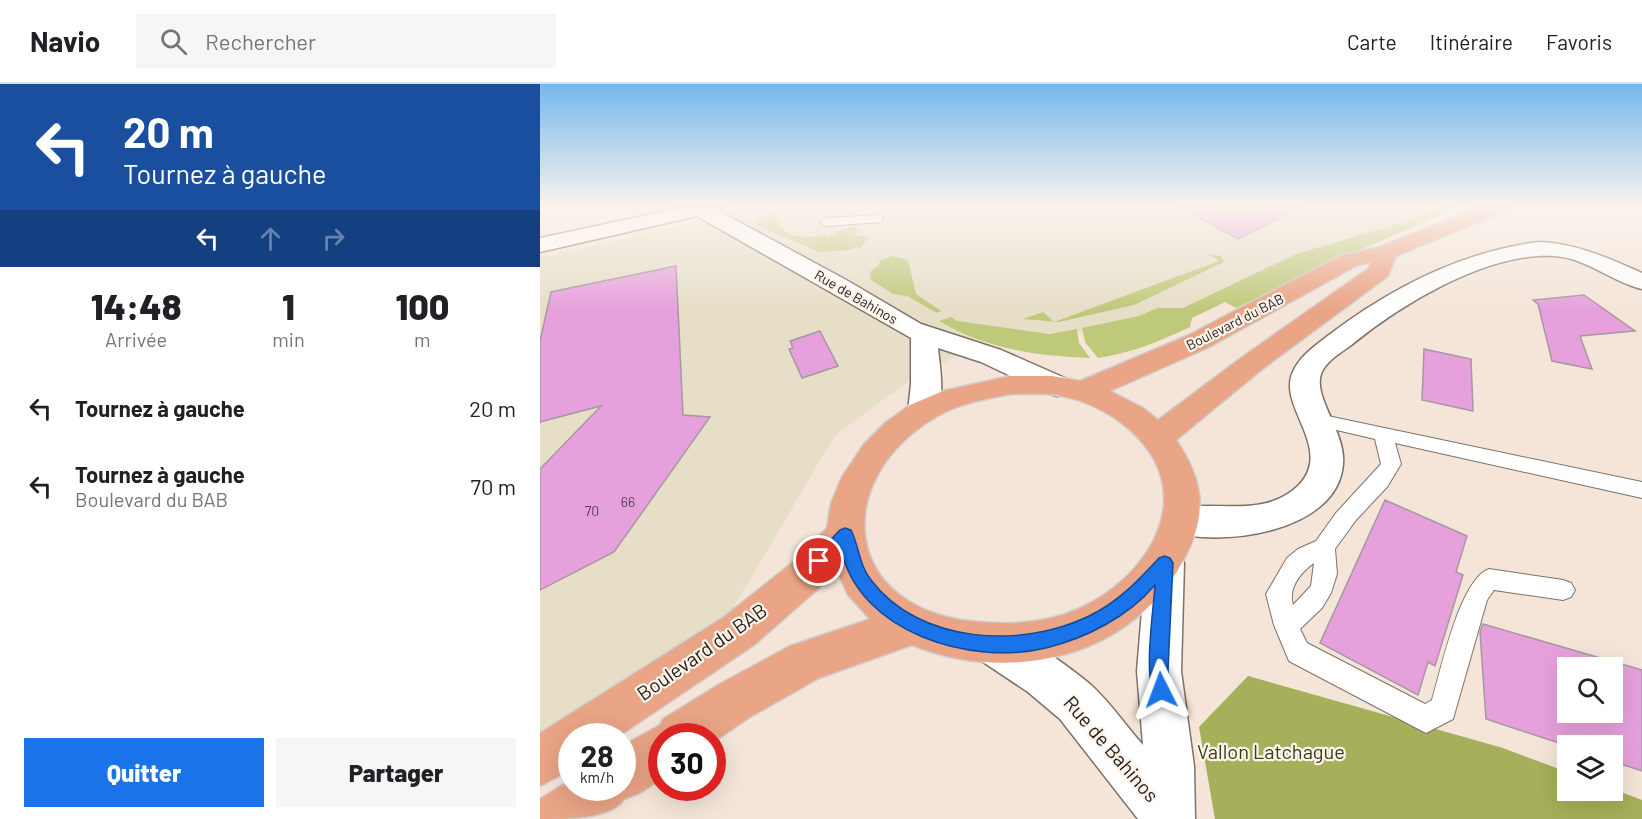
<!DOCTYPE html>
<html lang="fr">
<head>
<meta charset="utf-8">
<style>
  :root { --surface:#fff; --page:#f6f6f6; --text:#202124; --muted:#757577; --line:#e0e0e0; --accent:#1a73e8 }
  body { margin:0; font-family:Barlow,sans-serif; background:var(--page); color:var(--text); height:100vh; display:flex; flex-direction:column; font-size:22px; white-space:nowrap }
  * { box-sizing:border-box; margin:0 }
  p { font-size:20px; color:var(--muted) }
  .icon { flex:none; width:33px; height:33px; fill:none; stroke:currentColor; stroke-width:2; stroke-linecap:round; stroke-linejoin:round }
  .map { position:relative; flex:1; overflow:hidden }
  .panel { display:flex; flex-direction:column; background:var(--surface); width:540px }
  .panel>* { flex:none }
  .guide { background:#1a4fa0; color:#fff; overflow:hidden }
  .fabs { position:absolute; left:1017px; top:573px; display:grid; gap:12px }
  .fabs a { display:grid; place-items:center; width:66px; height:66px; border-radius:0px; background:var(--surface); box-shadow:0 6px 24px #0002; font-size:30px }
  .speed { position:absolute; left:18px; top:639px; display:flex; gap:12px; font-size:30px; font-weight:700; text-align:center }
  .speed>* { display:grid; place-content:center; width:78px; height:78px; border-radius:50%; background:var(--surface); box-shadow:0 6px 24px #0002; line-height:1 }
  .speed small { font-size:15px; font-weight:400 }
  .speed .limit { border:9px solid #d22; background:#fff; color:#111 }
  .pin { position:absolute; display:grid; place-items:center; width:51px; height:51px; color:#fff; margin:-26px; border:3px solid #fff; border-radius:50%; box-shadow:0 2px 6px #0007 }
  .me { position:absolute; width:66px; margin:-33px; rotate:357deg; stroke-linejoin:round; filter:drop-shadow(0 0 4px #0008) }
  .turn { display:flex; align-items:center; gap:21px; height:126px; padding:0 24px; font-size:27px }
  .turn .icon { width:78px; height:78px; stroke-width:2.5 }
  .turn b { display:block; font-size:42px; line-height:51px }
  .lanes { display:flex; align-items:center; height:57px; padding:0 24px; background:#0003; justify-content:center; gap:30px; direction:ltr }
  .lanes .off { opacity:.35 }
  .eta { display:flex; justify-content:space-evenly; align-items:center; height:102px; text-align:center }
  .eta b { font-size:36px; font-weight:800; line-height:42px }
  .action { display:flex; gap:12px; margin-top:auto; padding:12px 24px }
  .action a { flex:1; height:69px; border-radius:0px; background:var(--accent); color:#fff; font-size:24px; font-weight:800; line-height:69px; text-align:center }
  .action a+a { background:var(--page); color:var(--text) }
  ul { padding:0; list-style:none }
  li { display:flex; align-items:center; gap:18px; height:78px; padding:0 24px }
  li div { flex:1 }
  li b { display:block; font-size:22px }
  li em { font-style:normal }
  header { display:flex; align-items:center; gap:36px; box-sizing:border-box; height:84px; padding:0 30px; background:var(--surface); border-bottom:2px solid var(--line) }
  header strong { font-size:28px }
  nav { display:flex; gap:33px; margin-inline-start:auto; font-size:21px }
  .search { width:420px; height:54px; background:var(--page); display:flex; align-items:center; gap:15px; box-sizing:border-box; padding:0 21px; border-radius:0px; color:var(--muted); font-size:22px }
  main { display:flex; flex:1; min-height:0 }
  .map>svg:first-child { display:block }
  .commercial { fill:#e7dec8 }
  .green { fill:#bfc97a }
  .forest { fill:#a6af59 }
  .building { fill:#e6a1dc; stroke:#a597a3; stroke-width:1.5; fill-rule:evenodd }
  .lines { fill:none; stroke-linecap:round; stroke-linejoin:round }
  .service-casing { stroke:#7e7166; stroke-width:2 }
  .minor-casing { stroke:#7e7166; stroke-width:3 }
  .tertiary-casing { stroke:#7e7166; stroke-width:3 }
  .primary-casing { stroke:#cecdcc; stroke-width:3 }
  .service { fill:#fff; fill-rule:evenodd }
  .minor { fill:#fff; fill-rule:evenodd }
  .tertiary { fill:#fff; fill-rule:evenodd }
  .primary { fill:#eaa486; fill-rule:evenodd }
  .route { fill:#1a73e8; stroke:#114b97; stroke-width:1.5 }
  .labels { text-anchor:middle; stroke-width:4.5; stroke-linejoin:round; paint-order:stroke }
  .far-street-label { font-size:14px; fill:#221d18; stroke:#fdf4ec }
  .number-label { font-size:14px; fill:#533e49 }
  .near-street-label { font-size:20px; fill:#221d18; stroke:#fdf4ec }
  .near-park-label { font-size:20px; fill:#383c17; stroke:#fdf4ec }
</style>
</head>
<body>
<header>
<strong>Navio</strong>
<div class="search"><svg class="icon" aria-label="search" viewBox="0 0 24 24"><circle cx="10" cy="10" r="6"/><path d="M15 15l6 6"/></svg>Rechercher</div>
<nav><a>Carte</a><a>Itinéraire</a><a>Favoris</a></nav>
</header>
<main>
<section class="panel">
<div class="guide">
<div class="turn"><svg class="icon" aria-label="left" viewBox="0 0 24 24"><path d="M17 20v-9H6M10 6l-5 5 5 5"/></svg><div><b>20 m</b>Tournez à gauche</div></div>
<div class="lanes"><svg class="icon" aria-label="left" viewBox="0 0 24 24"><path d="M17 20v-9H6M10 6l-5 5 5 5"/></svg><svg class="icon off" aria-label="ahead" viewBox="0 0 24 24"><path d="M12 20V5M6 11l6-6 6 6"/></svg><svg class="icon off" aria-label="right" viewBox="0 0 24 24"><path d="M7 20v-9h11M14 6l5 5-5 5"/></svg></div>
</div>
<div class="eta">
<div><b>14:48</b><p>Arrivée</p></div>
<div><b>1</b><p>min</p></div>
<div><b>100</b><p>m</p></div>
</div>
<ul>
<li><svg class="icon" aria-label="left" viewBox="0 0 24 24"><path d="M17 20v-9H6M10 6l-5 5 5 5"/></svg><div><b>Tournez à gauche</b></div><em>20 m</em></li>
<li><svg class="icon" aria-label="left" viewBox="0 0 24 24"><path d="M17 20v-9H6M10 6l-5 5 5 5"/></svg><div><b>Tournez à gauche</b><p>Boulevard du BAB</p></div><em>70 m</em></li>
</ul>
<div class="action"><a>Quitter</a><a>Partager</a></div>
</section>
<div class="map">
<svg width="1102" height="735" viewBox="0 0 1102 735">
  <rect width="100%" height="100%" fill="#f4e5d8"/>
  <polygon class="commercial" points="223,123 909,123 606,246 458,250 369,297 295,351 187,535 0,651 0,174"/>
  <g class="green">
    <path d="M902,123H919L806,172L696,224L685,218L652,234L650,243C620,257 592,269 558,274L545,258L542,244L599,232L618,224H643L756,170L848,143Z"/>
    <path d="M235,130C242,156 263,156 285,150L287,153L297,150L296,147L314,143L319,146L314,149L318,153L325,152L328,155L319,165L317,163L308,166L280,168L216,141L215,135Z"/>
    <polygon points="668,170 681,172 684,178 594,221 519,238 483,235 503,228 514,238 679,177"/>
    <polygon points="352,172 368,176 376,210 401,227 397,229 367,212 353,210 331,196 330,188 341,179 338,177"/>
    <path d="M411,233L417,237L509,250L537,245L539,259L550,274C497,272 446,265 399,237Z"/>
  </g>
  <polygon class="forest" points="708,592 963,664 1027,688 1028,706 1073,705 1102,716 1102,735 675,735 659,643"/>
  <g class="building">
    <polygon points="640,123 761,123 698,155"/>
    <polygon points="136,182 143,331 170,333 74,468 0,506 0,385 61,322 0,338 0,257 11,208"/>
    <polygon points="1044,211 1095,247 1040,252 1052,285 1012,277 998,220 993,216"/>
    <polygon points="280,247 298,282 262,294 249,265 253,264 250,257"/>
    <polygon points="884,265 931,275 933,327 882,316"/>
    <polygon points="845,416 927,452 916,488 923,491 895,582 888,578 878,611 780,559"/>
    <path d="M943,540L1102,586V687L1072,677V662H1028L946,635L940,548ZM1028,584H1072V628H1028Z"/>
  </g>
  <g class="lines">
    <defs>
      <g id="service">
        <polygon points="337,131 341,132 343,135 341,138 286,142 280,138 286,134"/>
        <path d="M778,330L1102,398V414L855,359L861,380L847,403L816,436L795,465L797,490L791,509L782,524L760,545L767,559L885,620L892,616C901,586 920,495 949,485L1023,496L1031,499L1035,506L1031,513L1023,516L954,506L947,516L913,635L886,649L749,577L734,541L726,510L747,474L758,465L776,457L796,429L841,380L835,355L771,340L769,336L771,332ZM774,479L771,502L753,521C748,504 760,489 774,479Z"/>
      </g>
      <g id="minor">
        <path d="M998,158C1036,159 1068,174 1102,189V205C1072,198 1045,173 1013,172C946,168 860,221 810,262C800,269 785,278 781,290C773,314 806,348 803,380C798,449 679,464 628,447L623,437L628,427C666,414 717,434 752,407C800,370 738,325 752,290C759,272 775,262 789,251C851,204 921,168 998,158Z"/>
        <path d="M625,463L639,467L644,479L641,587L654,682L655,735H598L520,635L488,608L437,574L430,560L437,546L452,540C487,553 522,577 551,601C570,618 586,642 603,661L597,587L606,479L611,467Z"/>
      </g>
      <path id="tertiary" d="M145,123H182L179,127L308,197L381,240L461,266L527,295L532,302L527,309L517,312L507,309L441,278L398,264C400,285 406,315 394,334L383,337L372,334L368,327L371,300V254L157,132L0,168V154Z"/>
      <path id="primary" d="M941,123H968L965,127L856,172L848,192L721,286L636,356C664,397 668,430 644,475C593,574 470,601 372,561L279,594L210,633L172,659V652H122V694L100,709L84,715C72,735 25,735 0,735V715L32,695V704H82V662L120,641L123,635L178,601L250,562L330,535L308,511L296,485L280,503L214,561L79,652H32V685L0,702V649L184,533L252,479L287,444L291,419L302,393L324,360L345,339L370,321L403,307L471,292H512L540,297L647,252L800,172L839,163ZM831,178L829,184L701,274L618,336L603,324L570,307L667,264L816,182ZM471,310C486,310 501,309 516,311C543,315 569,328 589,345C662,409 610,494 536,526C504,540 464,541 429,537C302,521 291,397 394,334C417,320 444,315 471,310Z"/>
    </defs>
    <use href="#service" class="service-casing"/>
    <use href="#minor" class="minor-casing"/>
    <use href="#tertiary" class="tertiary-casing"/>
    <use href="#primary" class="primary-casing"/>
    <use href="#service" class="service"/>
    <use href="#minor" class="minor"/>
    <use href="#tertiary" class="tertiary"/>
    <use href="#primary" class="primary"/>
  </g>
  <linearGradient id="sky" x2="0" y2="1"><stop stop-color="#76b8ec"/><stop offset="0.54" stop-color="#faf3ed"/><stop offset="1" stop-color="#faf3ed" stop-opacity="0"/></linearGradient>
  <rect width="1102" height="226" fill="url(#sky)"/>
  <path class="route" d="M305,444L311,446C319,462 319,481 331,496C379,560 482,565 549,532C578,518 598,497 619,474L625,472L630,474L633,479L628,586L630,606L628,612L621,615L614,612C604,587 613,530 615,501C588,533 546,554 506,564C431,582 319,549 301,465C293,473 286,487 274,482L271,477L274,473L300,446Z"/>
  <g class="labels">
    <g class="far-street-label">
      <text transform="translate(316 213) rotate(30)" y="5">Rue de Bahinos</text>
      <text transform="translate(695 238) rotate(-27)" y="5">Boulevard du BAB</text>
    </g>
    <g class="number-label">
      <text x="88" y="423">66</text>
      <text x="52" y="432">70</text>
    </g>
    <g class="near-street-label">
      <text transform="translate(162 568) rotate(-35)" y="7">Boulevard du BAB</text>
      <text transform="translate(571 665) rotate(49)" y="7">Rue de Bahinos</text>
    </g>
    <g class="near-park-label">
      <text x="731" y="675">Vallon Latchague</text>
    </g>
  </g>
</svg>
<div class="fabs">
<a><svg class="icon" aria-label="search" viewBox="0 0 24 24"><circle cx="10" cy="10" r="6"/><path d="M15 15l6 6"/></svg></a>
<a><svg class="icon" aria-label="layers" viewBox="0 0 24 24"><path d="M12 4l9 5-9 5-9-5zM3 14l9 5 9-5"/></svg></a>
</div>
<div class="speed"><div>28<small>km/h</small></div><div class="limit">30</div></div>
<div class="pin" style="left:279px;top:477px;background:#d93025"><svg class="icon" aria-label="arrive" viewBox="0 0 24 24"><path d="M6 21V4h12l-3 4 3 4H6"/></svg></div>
<svg class="me" style="left:621px;top:606px" viewBox="-20 -20 40 40"><path d="M0-17L14 15 0 8-14 15z" fill="#1a73e8" stroke="#fff" stroke-width="4"/></svg>
</div>
</main>
</body>
</html>
